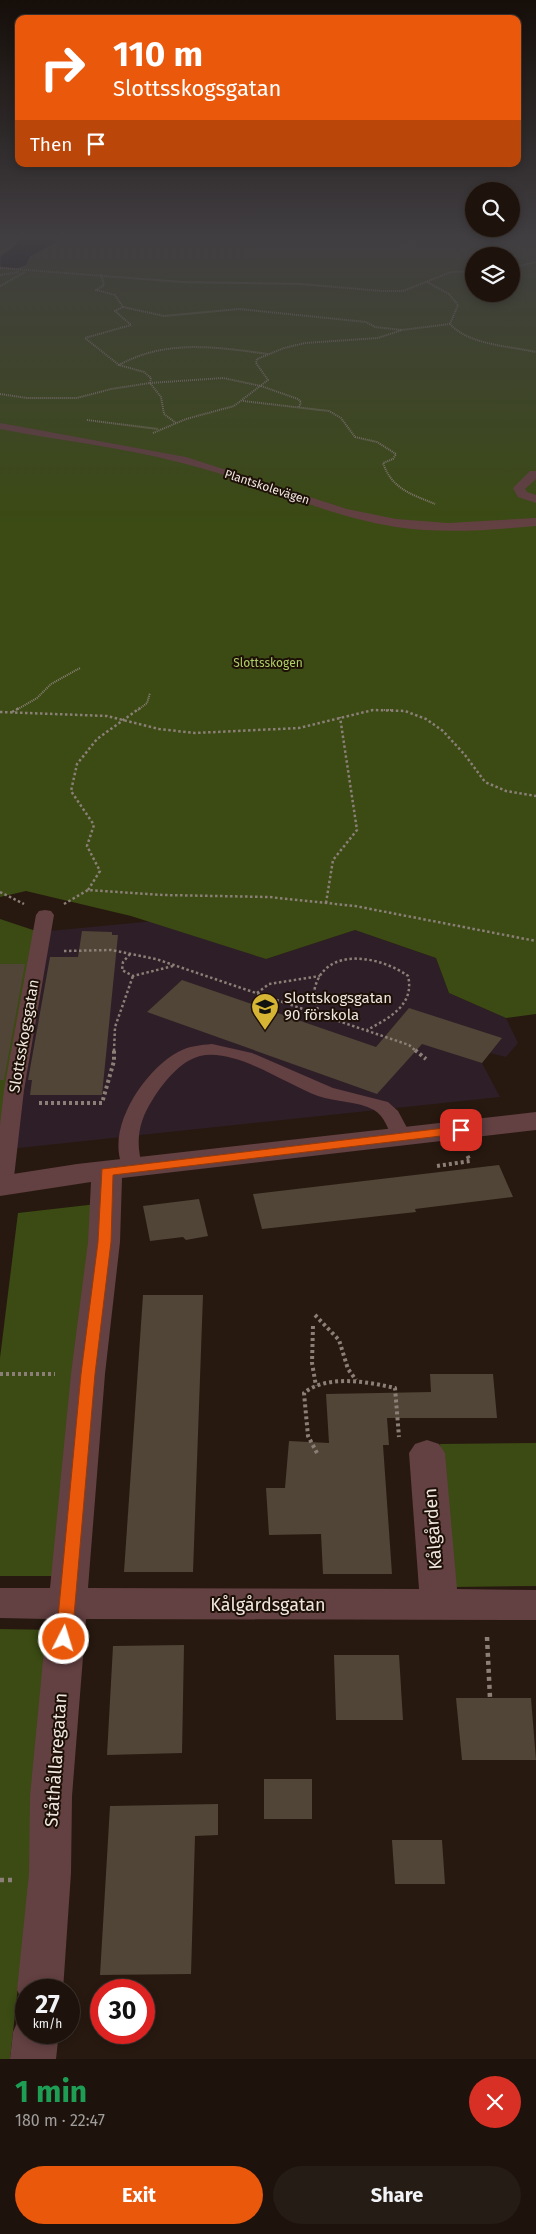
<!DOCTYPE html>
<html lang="en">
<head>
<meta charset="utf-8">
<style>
  :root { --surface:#1d130c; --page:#251c15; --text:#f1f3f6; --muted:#a09e9d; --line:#3b322d; --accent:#ea580c }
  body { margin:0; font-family:"Fira Sans",sans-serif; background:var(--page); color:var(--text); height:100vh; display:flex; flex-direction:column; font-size:19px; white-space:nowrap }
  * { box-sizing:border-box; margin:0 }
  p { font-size:16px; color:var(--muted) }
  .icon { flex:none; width:28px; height:28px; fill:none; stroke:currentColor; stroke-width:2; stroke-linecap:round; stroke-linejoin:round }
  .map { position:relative; height:2059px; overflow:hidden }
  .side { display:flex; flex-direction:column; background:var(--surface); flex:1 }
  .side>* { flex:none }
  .banner { position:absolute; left:15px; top:15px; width:506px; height:152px; border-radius:10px; box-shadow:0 2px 8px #0003,0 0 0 1px var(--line); background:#ea580c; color:#fff; overflow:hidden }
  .tools { position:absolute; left:465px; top:182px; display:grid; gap:10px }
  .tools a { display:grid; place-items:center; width:55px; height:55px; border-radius:50%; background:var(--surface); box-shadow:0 2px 8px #0003,0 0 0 1px var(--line); font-size:25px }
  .speed { position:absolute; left:15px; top:1979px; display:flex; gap:10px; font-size:25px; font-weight:700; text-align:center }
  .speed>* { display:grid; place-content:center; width:65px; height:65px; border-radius:50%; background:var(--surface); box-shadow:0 2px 8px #0003,0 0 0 1px var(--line); line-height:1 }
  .speed small { font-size:12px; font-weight:400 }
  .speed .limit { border:8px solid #d22; background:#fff; color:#111 }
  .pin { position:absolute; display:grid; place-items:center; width:42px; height:42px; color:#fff; margin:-21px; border-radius:10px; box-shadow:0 2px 8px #0006 }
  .me { position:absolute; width:55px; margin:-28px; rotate:5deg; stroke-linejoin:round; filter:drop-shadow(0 0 4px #0008) }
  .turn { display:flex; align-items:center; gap:18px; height:105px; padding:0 15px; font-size:22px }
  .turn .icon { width:65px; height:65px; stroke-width:2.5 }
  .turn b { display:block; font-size:35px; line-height:42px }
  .then { display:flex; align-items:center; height:48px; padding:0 15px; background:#0003; gap:10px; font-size:19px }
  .round { display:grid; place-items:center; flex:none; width:52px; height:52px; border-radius:26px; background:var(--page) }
  .headline { display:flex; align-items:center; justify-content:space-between; height:85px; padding:0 15px }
  h1 { font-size:30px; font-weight:700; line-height:38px; color:#1e9e55 }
  .primary-button { display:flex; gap:10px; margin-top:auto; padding:10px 15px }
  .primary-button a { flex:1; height:58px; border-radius:30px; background:var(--accent); color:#fff; font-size:20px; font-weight:700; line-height:58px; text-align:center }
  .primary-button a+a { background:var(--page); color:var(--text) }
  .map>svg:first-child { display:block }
  .education { fill:#2e1e27 }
  .green { fill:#3b4b13; fill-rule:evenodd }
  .water { fill:#000608; stroke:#484949 }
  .building { fill:#504536 }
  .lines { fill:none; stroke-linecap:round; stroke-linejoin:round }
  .path-far3 { stroke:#8b7f77; stroke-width:2; stroke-dasharray:1 1; stroke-linecap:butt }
  .path-far2 { stroke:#8b7f77; stroke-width:2.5; stroke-dasharray:2.5 2.5; stroke-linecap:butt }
  .path-far1 { stroke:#8b7f77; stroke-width:4; stroke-dasharray:3 3; stroke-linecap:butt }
  .path { stroke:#8b7f77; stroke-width:4.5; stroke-dasharray:4 4; stroke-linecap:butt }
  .lane { fill:#634042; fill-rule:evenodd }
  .street { fill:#634042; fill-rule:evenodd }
  .route { fill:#ea580c; stroke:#983908 }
  .labels { text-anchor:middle; stroke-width:4; stroke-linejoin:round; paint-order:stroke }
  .far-street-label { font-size:12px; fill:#f0e6e0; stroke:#1d1007 }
  .far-park-label { font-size:12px; fill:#adce65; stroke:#1d1007 }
  .poi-label { font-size:15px; fill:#f0e6e0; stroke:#1d1007; text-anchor:start }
  .street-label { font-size:15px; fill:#f0e6e0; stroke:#1d1007 }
  .near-street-label { font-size:18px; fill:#f0e6e0; stroke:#1d1007 }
</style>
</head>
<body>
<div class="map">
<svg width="536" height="2059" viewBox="0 0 536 2059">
  <rect width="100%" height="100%" fill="#271910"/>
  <polygon class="education" points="154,921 266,959 355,930 436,958 449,993 506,1018 518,1043 506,1057 490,1053 482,1063 500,1097 0,1150 39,932"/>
  <g class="green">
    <path d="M0,239H536V1014L506,1018L449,993L436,958L355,930L266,959L131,916L26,891L0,897ZM474,256H511V294H474Z"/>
    <polygon points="0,919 39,932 0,1136"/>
    <polygon points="97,1204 55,1576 0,1576 0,1358 18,1213"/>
    <polygon points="536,1443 536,1586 454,1587 440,1444"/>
    <polygon points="0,1629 57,1630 10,2059 0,2059"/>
  </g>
  <polygon class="water" points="19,239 62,239 30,257 27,265 17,269 0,267 0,256 13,247"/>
  <g class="building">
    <polygon points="82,931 112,932 112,935 118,935 102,1095 30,1095 32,1080 28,1080 50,957 78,957"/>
    <polygon points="0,964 25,964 4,1080 0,1080"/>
    <polygon points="182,980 376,1047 409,1008 502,1038 482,1063 422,1044 377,1094 147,1012"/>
    <polygon points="499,1165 513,1197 415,1209 416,1212 262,1229 253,1194"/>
    <polygon points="199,1199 208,1236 186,1240 183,1237 150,1241 143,1206"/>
    <polygon points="143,1295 203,1295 193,1572 124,1572"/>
    <polygon points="430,1374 493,1374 497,1418 387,1418 389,1445 383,1445 392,1574 323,1574 321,1534 269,1535 266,1488 285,1488 289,1441 329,1443 326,1394 431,1392"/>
    <polygon points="184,1645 182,1753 107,1755 113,1646"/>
    <polygon points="334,1655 399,1655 403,1720 336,1720"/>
    <polygon points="456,1698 531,1698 536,1760 462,1760"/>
    <rect x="264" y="1779" width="48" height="40"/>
    <polygon points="218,1804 218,1835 195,1836 191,1974 100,1975 110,1806"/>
    <polygon points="392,1840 442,1840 445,1884 395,1884"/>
  </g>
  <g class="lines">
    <g class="path-far3">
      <polyline points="401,244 420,239"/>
      <polyline points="0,268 182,282 301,284 382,291 403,291 451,272 474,271"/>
      <polyline points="511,268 536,262"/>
      <polyline points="101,274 104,285 96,290 115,295 123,307"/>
      <polyline points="0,275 19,272"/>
      <path d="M427,282L449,294L458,305L450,324C469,345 509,346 536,352"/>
      <polyline points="0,286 25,272"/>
      <polyline points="119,365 85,338 131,325 115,311 123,307 164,316 239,309 366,322 375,327 402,330"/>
      <polyline points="0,394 27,398 77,398 111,389 150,383 223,378 261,386 298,399 301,402 299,407"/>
      <path d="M243,401L329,411L341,418L355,437L377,442L396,454L393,459L383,463C392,489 411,494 435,504"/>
      <polyline points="87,420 158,429"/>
      <path d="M176,423L164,414L161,397L150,383L151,378L144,372L119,365C166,339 216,347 268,354"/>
      <polyline points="153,433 186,419 234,406 268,380 256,363 257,359 284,348 305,343 378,338 402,330 450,324"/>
      <polyline points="16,710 37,698 51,684 80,668"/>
      <polyline points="138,710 147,703 150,693"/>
      <polyline points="382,710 394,710"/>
    </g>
    <g class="path-far2">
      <polyline points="0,712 107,716 159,729 195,733 299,728 373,710 405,711 426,719 443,731 465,755 485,782 506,791 536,796"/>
      <polyline points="12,712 19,708"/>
      <polyline points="88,890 100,871 87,846 94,825 71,791 77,764 97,739 140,708"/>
      <polyline points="0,892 24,904"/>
      <polyline points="326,903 333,860 357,830 340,717"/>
      <polyline points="64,904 88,890 163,895 269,897 355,906 536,941"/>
      <polyline points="64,951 111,950 156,959 409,1045 416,1051"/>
      <polyline points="130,954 123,962 122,970 133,976 173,966"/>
      <polyline points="257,993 269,984 320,976"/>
      <path d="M319,1014C317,1006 313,996 315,987C327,945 382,957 408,976C415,1005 389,1018 367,1030"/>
      <polyline points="114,1051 115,1027 133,976"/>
    </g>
    <g class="path-far1">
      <polyline points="415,1050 426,1059"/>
      <polyline points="39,1103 102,1103 114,1061 114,1050"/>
      <polyline points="437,1166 470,1161 467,1155"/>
      <polyline points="315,1315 339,1340 348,1369 356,1380"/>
      <polyline points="313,1326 312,1363 316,1386"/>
      <polyline points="0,1374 55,1374"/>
      <path d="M317,1453L308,1436L304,1393C327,1374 369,1382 395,1388L399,1437"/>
    </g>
    <g class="path">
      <polyline points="487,1637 490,1698"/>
      <polyline points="0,1880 14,1880"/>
    </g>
    <g class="lane">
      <path d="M0,423L186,457L347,509L396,519L448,523L536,518V526C490,530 442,534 396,527C322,515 255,481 182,463C123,447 61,441 0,429Z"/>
      <polygon points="530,471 536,471 536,479 525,489 527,492 536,495 536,503 518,497 513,488"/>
      <polygon points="45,910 51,911 54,915 24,1090 13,1186 10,1191 0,1192 0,1125 4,1090 36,915 39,911"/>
      <path d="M212,1044L252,1053L333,1088L388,1102L398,1111L412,1137L409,1141L402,1143L395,1141C388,1131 385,1116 374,1110C357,1101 336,1102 318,1096C285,1084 236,1048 200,1056C180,1061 163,1083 153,1099C138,1122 135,1143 143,1168L140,1173L133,1175L126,1173C101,1134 143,1071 178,1052C189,1046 200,1045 212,1044Z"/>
    </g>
    <g class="street">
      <polygon points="536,1112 536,1130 122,1178 120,1242 105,1374 88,1588 419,1589 409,1453 415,1444 427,1440 439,1444 445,1453 457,1589 536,1590 536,1620 86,1619 72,1796 71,1873 63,1990 26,1990 26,2006 24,2005 17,1990 29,1873 30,1796 47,1619 0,1618 0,1588 50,1588 71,1374 88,1242 91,1182 0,1196 0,1176 77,1164"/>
      <polygon points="26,2013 26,2032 59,2032 56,2059 10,2059 13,2032 20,2016"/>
    </g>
  </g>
  <linearGradient id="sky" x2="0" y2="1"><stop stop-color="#150e09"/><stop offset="0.45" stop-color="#413e42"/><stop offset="1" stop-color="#413e42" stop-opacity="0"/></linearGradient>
  <rect width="536" height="527" fill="url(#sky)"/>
  <polygon class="route" points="461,1126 466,1127 467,1130 466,1133 113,1175 111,1242 95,1374 72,1639 70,1644 64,1646 58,1644 56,1639 81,1374 98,1242 102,1169"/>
  <defs>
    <symbol id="school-pin" viewBox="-11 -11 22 30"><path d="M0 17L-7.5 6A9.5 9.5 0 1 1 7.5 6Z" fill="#d6b534" stroke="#1d1007"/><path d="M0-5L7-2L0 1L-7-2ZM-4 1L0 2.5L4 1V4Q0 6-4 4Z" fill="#111"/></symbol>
  </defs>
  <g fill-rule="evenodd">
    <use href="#school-pin" x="249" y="991" width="32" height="43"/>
  </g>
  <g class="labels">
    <g class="far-street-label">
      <text transform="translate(267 487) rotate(18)" y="4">Plantskolevägen</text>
    </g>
    <g class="far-park-label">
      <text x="268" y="667">Slottsskogen</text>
    </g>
    <g class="poi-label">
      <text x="284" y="1003">Slottskogsgatan<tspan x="284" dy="17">90 förskola</tspan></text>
    </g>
    <g class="street-label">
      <text transform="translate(24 1036) rotate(-80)" y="5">Slottsskogsgatan</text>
    </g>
    <g class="near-street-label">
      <text transform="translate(433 1529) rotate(-94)" y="6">Kålgården</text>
      <text x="268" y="1611">Kålgårdsgatan</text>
      <text transform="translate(56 1760) rotate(-86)" y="6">Ståthållaregatan</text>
    </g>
  </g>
</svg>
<div class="tools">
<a><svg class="icon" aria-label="search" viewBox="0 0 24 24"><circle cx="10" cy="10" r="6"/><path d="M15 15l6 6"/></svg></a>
<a><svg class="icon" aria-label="layers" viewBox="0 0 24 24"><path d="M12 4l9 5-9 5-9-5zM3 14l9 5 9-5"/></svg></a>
</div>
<div class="speed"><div>27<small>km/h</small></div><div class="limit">30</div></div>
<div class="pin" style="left:461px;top:1130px;background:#d93025"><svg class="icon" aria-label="arrive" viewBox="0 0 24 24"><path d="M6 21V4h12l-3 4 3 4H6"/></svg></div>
<svg class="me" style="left:64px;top:1639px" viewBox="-20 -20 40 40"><circle r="17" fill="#ea580c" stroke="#fff" stroke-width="3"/><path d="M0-11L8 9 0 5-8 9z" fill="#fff"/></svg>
<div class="banner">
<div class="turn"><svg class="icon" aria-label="right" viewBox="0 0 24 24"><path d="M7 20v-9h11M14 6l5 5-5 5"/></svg><div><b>110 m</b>Slottsskogsgatan</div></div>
<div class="then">Then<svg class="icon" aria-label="arrive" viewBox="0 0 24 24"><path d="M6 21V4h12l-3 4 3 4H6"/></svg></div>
</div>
</div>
<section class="side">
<div class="headline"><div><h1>1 min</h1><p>180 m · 22:47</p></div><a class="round" style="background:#d93025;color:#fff"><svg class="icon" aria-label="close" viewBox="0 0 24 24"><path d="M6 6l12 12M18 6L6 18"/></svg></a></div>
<div class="primary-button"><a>Exit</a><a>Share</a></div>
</section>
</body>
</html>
